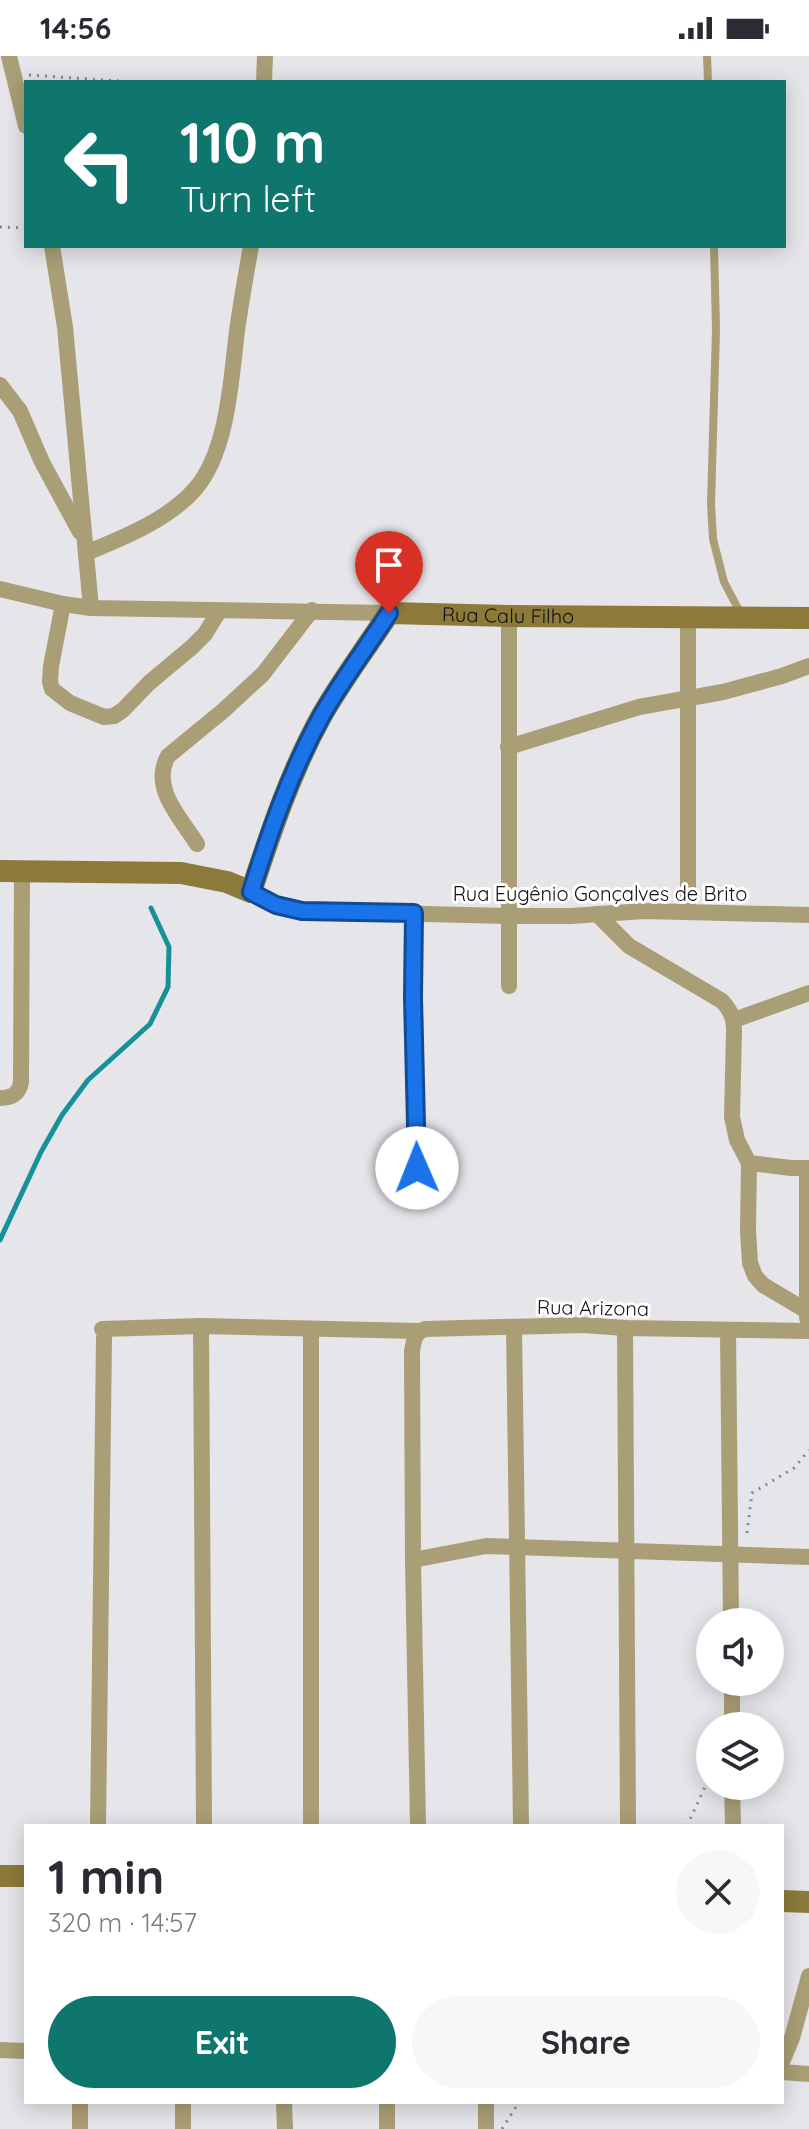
<!DOCTYPE html>
<html lang="en">
<head>
<meta charset="utf-8">
<style>
  :root { --surface:#fff; --page:#f7f7f7; --text:#2b2b33; --muted:#7c7c81; --accent:#0f766e }
  body { margin:0; font-family:Quicksand,sans-serif; background:var(--page); color:var(--text); height:100vh; display:flex; flex-direction:column; font-size:30px; white-space:nowrap }
  * { box-sizing:border-box; margin:0 }
  p { font-size:26px; color:var(--muted) }
  .icon { flex:none; width:44px; height:44px; fill:none; stroke:currentColor; stroke-width:2; stroke-linecap:round; stroke-linejoin:round }
  .map { position:relative; flex:1; overflow:hidden }
  .panel { position:absolute; left:24px; top:1768px; width:760px; height:280px; display:flex; flex-direction:column; background:var(--surface); border-radius:0px; box-shadow:0 4px 20px #0003 }
  .panel>* { flex:none }
  .guide { position:absolute; left:24px; top:24px; width:762px; height:168px; border-radius:0px; box-shadow:0 4px 20px #0003; background:#0f766e; color:#fff; overflow:hidden }
  .fabs { position:absolute; left:696px; top:1552px; display:grid; gap:16px }
  .fabs a { display:grid; place-items:center; width:88px; height:88px; border-radius:50%; background:var(--surface); box-shadow:0 4px 20px #0003; font-size:40px }
  .pin { position:absolute; display:grid; place-items:center; width:68px; height:68px; color:#fff; margin:-82px -34px; border-radius:50% 50% 50% 0; rotate:-45deg; box-shadow:0 0 8px #0007 }
  .pin .icon { rotate:45deg }
  .me { position:absolute; width:88px; margin:-44px; rotate:359deg; stroke-linejoin:round; filter:drop-shadow(0 0 6px #0008) }
  .turn { display:flex; align-items:center; gap:28px; height:168px; padding:0 24px; font-size:36px }
  .turn .icon { width:104px; height:104px; stroke-width:2.5 }
  .turn b { display:block; font-size:56px; line-height:68px }
  .round { display:grid; place-items:center; flex:none; width:84px; height:84px; border-radius:42px; background:var(--page) }
  .headline { display:flex; align-items:center; justify-content:space-between; height:136px; padding:0 24px }
  h1 { font-size:48px; font-weight:700; line-height:60px }
  .action { display:flex; gap:16px; margin-top:auto; padding:16px 24px }
  .action a { flex:1; height:92px; border-radius:48px; background:var(--accent); color:#fff; font-size:32px; font-weight:700; line-height:92px; text-align:center }
  .action a+a { background:var(--page); color:var(--text) }
  .status { display:flex; justify-content:space-between; align-items:center; height:56px; padding:0 40px; background:var(--surface); direction:ltr }
  .status svg { height:22px; fill:currentColor }
  .map>svg:first-child { display:block }
  .lines { fill:none; stroke-linecap:round; stroke-linejoin:round }
  .stream { stroke:#16919a; stroke-width:5 }
  .path { stroke:#87878b; stroke-width:3; stroke-dasharray:2 6; stroke-linecap:butt }
  .lane { stroke:#a99e75; stroke-width:8 }
  .street { stroke:#a99e75; stroke-width:16 }
  .secondary { stroke:#8c7a3b; stroke-width:22 }
  .route-casing { stroke:#114b97; stroke-width:20 }
  .route { stroke:#1a73e8; stroke-width:14 }
  .labels { text-anchor:middle; stroke-width:6; stroke-linejoin:round; paint-order:stroke }
  .street-label { font-size:20px; fill:#121213; stroke:#fff }
</style>
</head>
<body>
<div class="status"><b>14:56</b><svg viewBox="0 0 49 12"><path d="M0 12V9h3v3zM5 12V6h3v6zM10 12V3h3v9zM15 12V0h3v12zM26 1h20v11H26zM47 4h2v5h-2z"/></svg></div>
<div class="map">
<svg width="809" height="2073" viewBox="0 0 809 2073">
  <rect width="100%" height="100%" fill="#e5e5ea"/>
  <g class="lines">
    <polyline class="stream" points="0,1184 41,1096 62,1059 88,1024 150,968 168,931 169,891 151,852"/>
    <g class="path">
      <polyline points="29,19 134,26"/>
      <polyline points="0,171 26,172"/>
      <polyline points="747,1477 752,1437 794,1412 809,1394"/>
      <polyline points="687,1770 710,1720"/>
      <polyline points="502,2073 519,2046"/>
    </g>
    <g class="lane">
      <polyline points="707,0 708,26"/>
      <polyline points="714,190 716,273 711,448 713,483 724,526 742,560"/>
    </g>
    <g class="street">
      <polyline points="9,0 26,70"/>
      <polyline points="264,26 265,0"/>
      <polyline points="52,190 65,271 91,552"/>
      <polyline points="0,329 20,355 42,406 80,476"/>
      <path d="M86,497C123,482 170,463 196,432C228,394 231,323 237,275C241,246 246,218 251,190"/>
      <polyline points="0,533 63,548 91,552 389,557"/>
      <polyline points="63,548 51,610 50,626 52,633 70,647 104,661 114,660 123,654 149,627 192,591 205,578 219,555"/>
      <polyline points="688,560 688,856"/>
      <polyline points="508,691 639,651 723,636 782,620 809,610"/>
      <path d="M197,788C181,762 150,732 168,700L224,654L263,618L312,554"/>
      <polyline points="251,836 276,849 302,855 508,860 571,860 644,855 809,859"/>
      <polyline points="414,857 413,941 417,1112"/>
      <path d="M597,858L629,890L722,945C731,955 734,962 734,975L732,1061L737,1084L749,1107L748,1175L750,1207L755,1220L763,1229L807,1255"/>
      <polyline points="509,930 509,560"/>
      <polyline points="734,964 809,937"/>
      <path d="M0,1042C12,1042 19,1038 21,1026L22,815"/>
      <polyline points="749,1107 791,1112 809,1112"/>
      <polyline points="807,1112 807,1262"/>
      <polyline points="201,1270 204,1770"/>
      <polyline points="514,1271 521,1770"/>
      <polyline points="625,1272 628,1770"/>
      <polyline points="102,1273 201,1270 418,1275"/>
      <polyline points="311,1274 311,1770"/>
      <polyline points="728,1274 731,1566"/>
      <polyline points="413,1504 486,1490 809,1501"/>
      <polyline points="732,1626 732,1670"/>
      <polyline points="732,1730 733,1770"/>
      <polyline points="98,1770 104,1282"/>
      <path d="M418,1770L413,1504L412,1295C414,1285 414,1277 425,1273L583,1269L625,1272L809,1275"/>
      <polyline points="0,1994 26,1995"/>
      <polyline points="782,2006 792,1982 809,1920"/>
      <polyline points="782,2016 809,2018"/>
      <polyline points="183,2046 183,2073"/>
      <polyline points="284,2046 285,2073"/>
      <polyline points="80,2073 80,2046"/>
      <polyline points="387,2073 387,2046"/>
      <polyline points="486,2073 486,2046"/>
    </g>
    <g class="secondary">
      <path id="s1" d="M0,815L181,817L227,826L251,836C271,775 291,715 322,659C342,624 367,591 389,557L509,560L809,562"/>
      <polyline points="0,1820 26,1820"/>
      <polyline points="782,1845 809,1846"/>
    </g>
  </g>
  <g class="lines">
    <defs>
      <path id="route" d="M389,557C367,591 342,624 322,659C291,715 270,775 251,836L276,849L302,855L414,857L413,941L417,1112"/>
    </defs>
    <use href="#route" class="route-casing"/>
    <use href="#route" class="route"/>
  </g>
  <g class="labels">
    <g class="street-label">
      <text dy="7" stroke="none"><textPath href="#s1" startOffset="686">Rua Calu Filho</textPath></text>
      <text x="600" y="845">Rua Eugênio Gonçalves de Brito</text>
      <text transform="translate(593 1252) rotate(1)" y="7">Rua Arizona</text>
    </g>
  </g>
</svg>
<div class="fabs">
<a><svg class="icon" aria-label="sound" viewBox="0 0 24 24"><path d="M4 9h4l5-4v14l-5-4H4zM17 9q2 3 0 6"/></svg></a>
<a><svg class="icon" aria-label="layers" viewBox="0 0 24 24"><path d="M12 4l9 5-9 5-9-5zM3 14l9 5 9-5"/></svg></a>
</div>
<div class="pin" style="left:389px;top:557px;background:#d93025"><svg class="icon" aria-label="arrive" viewBox="0 0 24 24"><path d="M6 21V4h12l-3 4 3 4H6"/></svg></div>
<svg class="me" style="left:417px;top:1112px" viewBox="-20 -20 40 40"><circle r="19" fill="#fff"/><path d="M0-13L10 11 0 6-10 11z" fill="#1a73e8"/></svg>
<div class="guide">
<div class="turn"><svg class="icon" aria-label="left" viewBox="0 0 24 24"><path d="M17 20v-9H6M10 6l-5 5 5 5"/></svg><div><b>110 m</b>Turn left</div></div>
</div>
<section class="panel">
<div class="headline"><div><h1>1 min</h1><p>320 m · 14:57</p></div><a class="round"><svg class="icon" aria-label="close" viewBox="0 0 24 24"><path d="M6 6l12 12M18 6L6 18"/></svg></a></div>
<div class="action"><a>Exit</a><a>Share</a></div>
</section>
</div>
</body>
</html>
